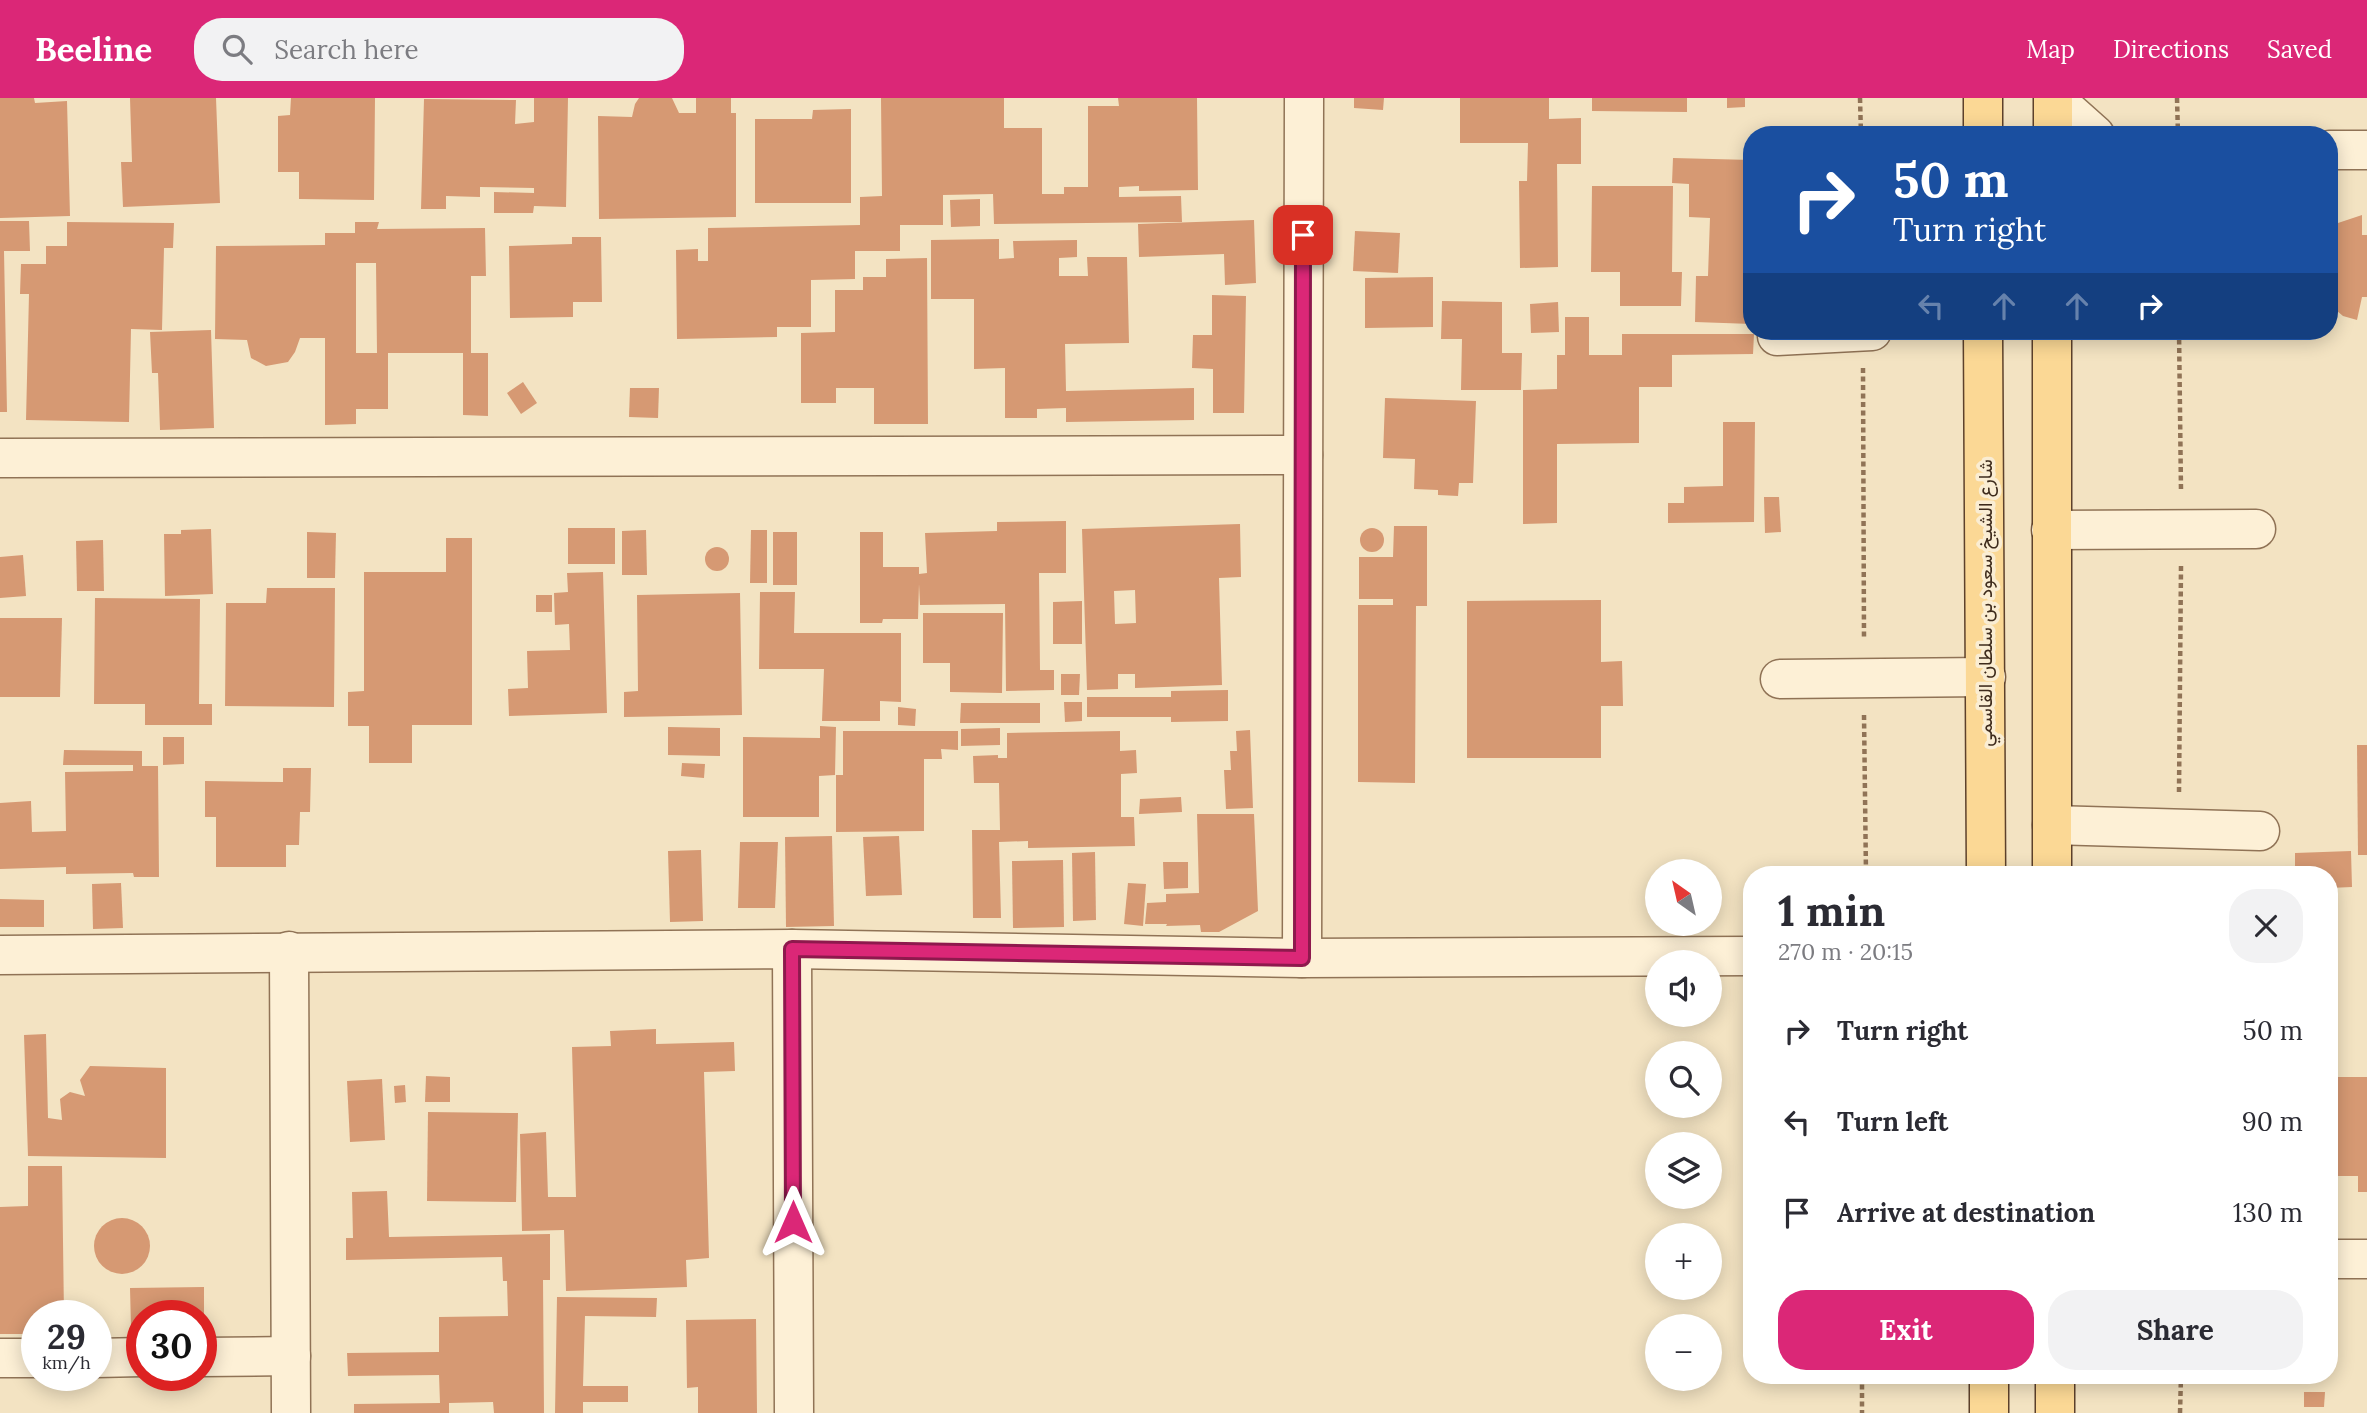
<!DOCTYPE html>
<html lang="en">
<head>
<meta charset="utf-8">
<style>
  :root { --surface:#fff; --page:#f2f2f3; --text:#2b2b33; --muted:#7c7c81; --accent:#db2777 }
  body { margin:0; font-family:Lora,Vazirmatn,serif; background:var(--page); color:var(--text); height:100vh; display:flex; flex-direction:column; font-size:26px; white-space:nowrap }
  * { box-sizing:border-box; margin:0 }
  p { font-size:23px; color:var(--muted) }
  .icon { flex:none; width:38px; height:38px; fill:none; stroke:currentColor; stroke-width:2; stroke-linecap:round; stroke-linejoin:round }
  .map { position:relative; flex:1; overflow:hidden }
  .drawer { position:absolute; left:1743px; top:768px; width:595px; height:518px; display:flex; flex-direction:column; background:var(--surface); border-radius:28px; box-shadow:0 4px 18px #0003 }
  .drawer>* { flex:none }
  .hud { position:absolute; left:1743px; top:28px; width:595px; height:214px; border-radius:28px; box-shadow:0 4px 18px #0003; background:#1a4fa0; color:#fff; overflow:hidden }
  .needle { width:46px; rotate:326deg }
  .tools { position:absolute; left:1645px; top:761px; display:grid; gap:14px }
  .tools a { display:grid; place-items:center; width:77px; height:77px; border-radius:50%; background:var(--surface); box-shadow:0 4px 18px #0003; font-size:35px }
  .speed { position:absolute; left:21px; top:1202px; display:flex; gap:14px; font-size:35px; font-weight:700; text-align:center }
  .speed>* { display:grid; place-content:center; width:91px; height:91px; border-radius:50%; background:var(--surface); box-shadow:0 4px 18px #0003; line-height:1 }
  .speed small { font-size:18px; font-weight:400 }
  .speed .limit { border:10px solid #d22; background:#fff; color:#111 }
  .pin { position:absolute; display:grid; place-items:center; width:60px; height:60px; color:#fff; margin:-30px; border-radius:14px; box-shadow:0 4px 10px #0006 }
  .me { position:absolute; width:77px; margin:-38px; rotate:0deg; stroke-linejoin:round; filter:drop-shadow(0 0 5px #0008) }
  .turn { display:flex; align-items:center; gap:24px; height:147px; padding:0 35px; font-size:32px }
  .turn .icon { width:91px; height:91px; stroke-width:2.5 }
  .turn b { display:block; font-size:49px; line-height:60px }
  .lanes { display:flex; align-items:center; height:66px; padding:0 35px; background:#0003; justify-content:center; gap:35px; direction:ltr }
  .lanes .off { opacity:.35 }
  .round { display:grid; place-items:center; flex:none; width:74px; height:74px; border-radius:28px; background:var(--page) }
  .summary { display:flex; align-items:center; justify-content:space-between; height:119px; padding:0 35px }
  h1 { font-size:42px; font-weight:800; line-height:52px }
  .cta { display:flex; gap:14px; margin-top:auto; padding:14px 35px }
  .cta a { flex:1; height:80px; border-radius:28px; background:var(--accent); color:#fff; font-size:28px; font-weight:800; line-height:80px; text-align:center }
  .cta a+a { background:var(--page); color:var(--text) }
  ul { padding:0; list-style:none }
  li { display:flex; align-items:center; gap:21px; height:91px; padding:0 35px }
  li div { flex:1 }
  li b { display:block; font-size:26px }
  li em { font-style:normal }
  header { display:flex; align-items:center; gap:42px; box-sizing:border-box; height:98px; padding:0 35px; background:var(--accent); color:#fff }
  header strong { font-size:33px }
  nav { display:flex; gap:38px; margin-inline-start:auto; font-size:24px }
  .search { width:490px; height:63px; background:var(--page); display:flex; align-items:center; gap:18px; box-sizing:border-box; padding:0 24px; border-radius:28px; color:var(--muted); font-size:26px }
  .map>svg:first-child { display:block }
  .building { fill:#d69973; fill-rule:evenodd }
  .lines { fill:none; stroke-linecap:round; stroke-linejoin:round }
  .minor-casing { stroke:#907356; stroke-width:41 }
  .major-casing { stroke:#5d412b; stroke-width:41 }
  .path { stroke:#907356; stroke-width:4.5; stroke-dasharray:5 3.5; stroke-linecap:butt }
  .minor { stroke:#fdf0d6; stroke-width:38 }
  .major { stroke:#fbd895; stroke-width:38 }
  .route-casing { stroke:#8e194d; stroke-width:18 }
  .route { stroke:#db2777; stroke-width:12 }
  .labels { text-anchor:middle; stroke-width:7; stroke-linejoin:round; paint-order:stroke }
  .street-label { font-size:19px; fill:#3e2b1c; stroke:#faedd3 }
</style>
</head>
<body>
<header>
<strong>Beeline</strong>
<div class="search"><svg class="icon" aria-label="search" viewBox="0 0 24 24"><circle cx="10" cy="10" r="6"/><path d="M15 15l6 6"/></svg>Search here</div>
<nav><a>Map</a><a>Directions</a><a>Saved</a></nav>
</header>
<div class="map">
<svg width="2367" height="1315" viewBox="0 0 2367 1315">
  <rect width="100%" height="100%" fill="#f3e3c2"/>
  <g class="building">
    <polygon points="0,0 34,0 35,5 67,3 70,118 0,120"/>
    <polygon points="130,0 216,0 220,105 123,109 121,64 132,64"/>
    <polygon points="291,0 375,0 374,102 299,101 299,74 278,74 278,18 290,17"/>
    <polygon points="534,0 568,0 566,109 534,108 533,115 494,115 494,94 534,95 534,90 480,89 480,99 446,98 446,111 421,111 424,1 516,2 515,26 534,24"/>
    <polygon points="639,0 672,0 679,15 696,15 696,0 731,0 731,15 736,15 736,119 599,121 598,18 632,19 635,6"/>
    <polygon points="881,0 1004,0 1004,30 1042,30 1042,96 1064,96 1064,89 1088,89 1088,8 1119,8 1118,0 1197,0 1198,92 1139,93 1139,88 1119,89 1119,99 1181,98 1182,124 994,126 993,96 943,97 943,127 900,127 900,153 855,153 855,181 811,182 811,229 777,229 777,239 677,241 676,152 698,151 698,163 708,163 708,130 860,127 860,99 882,98"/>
    <polygon points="1354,0 1384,0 1383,12 1354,10"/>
    <polygon points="1460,0 1549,0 1549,21 1581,20 1581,66 1557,66 1558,169 1520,170 1519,83 1527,83 1528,45 1460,45"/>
    <polygon points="1592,0 1687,0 1687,14 1592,13"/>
    <polygon points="1727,0 1745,0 1745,9 1727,10"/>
    <polygon points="851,11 851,105 755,105 755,21 812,21 813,12"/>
    <polygon points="1673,60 1752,62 1752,226 1695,224 1696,178 1708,178 1710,120 1689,119 1689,86 1672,85"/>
    <polygon points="1592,88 1673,88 1672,174 1682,174 1681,208 1620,208 1620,174 1591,174"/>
    <polygon points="980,101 980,128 951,129 950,102"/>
    <polygon points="2362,117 2362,137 2367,137 2367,199 2362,199 2357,222 2343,218 2329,206 2329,130 2335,126"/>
    <polygon points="1254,122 1256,185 1225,187 1224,156 1139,159 1138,126"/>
    <polygon points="0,123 29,123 30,153 4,153 7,314 0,314"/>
    <polygon points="67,124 174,125 173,150 164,150 162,232 131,231 129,324 26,322 29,196 20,196 21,166 46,166 46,148 67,148"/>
    <path d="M355,124H379L377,131L485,130L486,178H471V255H488V318L463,317V255H388V311H356V326L325,327V240H300L295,254L288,264L266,268L251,260L247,242L215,241L216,148L325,147V135H355ZM356,165H376L377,255H356Z"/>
    <polygon points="1355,133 1400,135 1398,175 1353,173"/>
    <polygon points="572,139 601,139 602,204 573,204 573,219 510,220 509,148 572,146"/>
    <polygon points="999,141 999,161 1014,160 1013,143 1077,142 1077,159 1059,160 1059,178 1088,178 1087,159 1127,159 1129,245 1065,246 1066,293 1194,290 1194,322 1066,324 1066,310 1037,311 1037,320 1005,320 1005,270 974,271 974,201 931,201 931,142"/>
    <polygon points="927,160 928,326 874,326 874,290 836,290 836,305 801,305 801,235 835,234 835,192 863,192 863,179 886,179 886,161"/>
    <polygon points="1433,179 1433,229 1365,230 1365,180"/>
    <polygon points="1212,197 1246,198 1244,315 1213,315 1213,271 1192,270 1193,237 1212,237"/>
    <polygon points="1442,203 1502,204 1502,255 1522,255 1521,292 1461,292 1462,241 1441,241"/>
    <polygon points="1558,204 1559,234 1531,235 1530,206"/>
    <polygon points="1565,219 1589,219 1589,257 1622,257 1622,236 1754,236 1753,256 1672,257 1672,289 1639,289 1639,345 1557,346 1557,425 1523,426 1523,292 1557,291 1557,257 1565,257"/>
    <polygon points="211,232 214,330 160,332 158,275 152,275 150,234"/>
    <polygon points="523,284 537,305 521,316 507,295"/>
    <polygon points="630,290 659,290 658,320 629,319"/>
    <polygon points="1385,300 1476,303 1473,385 1459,385 1458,398 1438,397 1438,392 1414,391 1415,361 1383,360"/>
    <polygon points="1723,324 1755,324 1754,424 1668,425 1668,405 1684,405 1684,389 1723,388"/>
    <polygon points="1764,399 1779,399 1781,434 1765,435"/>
    <polygon points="1066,423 1066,475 1039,475 1040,572 1054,572 1054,592 1006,593 1005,506 920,507 919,486 918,521 883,521 882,525 860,525 860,434 883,434 883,469 919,469 919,476 927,475 925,435 997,433 997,424"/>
    <path d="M1240,426L1241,479L1219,480L1222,587L1135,590V576H1118V591L1087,592L1082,431ZM1135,492L1136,525L1115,526L1114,493Z"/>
    <polygon points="1394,428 1427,428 1427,508 1416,508 1415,685 1358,684 1358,507 1393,507 1393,501 1359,501 1359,459 1393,459"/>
    <circle cx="1372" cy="442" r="12"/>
    <rect x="568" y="430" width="47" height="36"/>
    <polygon points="211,431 213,496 165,498 164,436 181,436 181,432"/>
    <polygon points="646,432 647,477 622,477 622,433"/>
    <polygon points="751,432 767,432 767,485 750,485"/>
    <polygon points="307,434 336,435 335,480 307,480"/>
    <rect x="773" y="434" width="24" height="53"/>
    <polygon points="446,440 472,440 472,627 412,627 412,665 369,665 369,628 348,628 348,594 364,593 364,474 446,474"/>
    <polygon points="103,442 104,493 77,493 76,443"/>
    <circle cx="717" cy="461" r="12"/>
    <polygon points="23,457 26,498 0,500 0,459"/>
    <polygon points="603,474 607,615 509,618 508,591 528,590 527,553 570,552 569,526 555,527 554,495 568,494 567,475"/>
    <polygon points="267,490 335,490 334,609 225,608 226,505 266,505"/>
    <polygon points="760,494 795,494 794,535 901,535 901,604 880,603 880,623 822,623 824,571 759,571"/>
    <polygon points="740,495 742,617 624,619 624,594 638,593 637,497"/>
    <rect x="536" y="497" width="16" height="17"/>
    <polygon points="95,500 200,501 199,606 212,606 212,627 145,627 145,606 94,606"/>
    <polygon points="1601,502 1601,564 1622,563 1623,608 1601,608 1601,660 1467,660 1467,503"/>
    <polygon points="1082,503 1082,546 1053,546 1053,504"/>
    <polygon points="923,515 1003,515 1002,595 950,594 950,565 923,565"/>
    <polygon points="0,520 62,520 60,599 0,599"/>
    <polygon points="1061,576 1080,576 1079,597 1061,597"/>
    <polygon points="1228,592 1228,623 1171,624 1171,619 1087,619 1087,599 1171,599 1171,593"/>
    <polygon points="1064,604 1082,604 1082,623 1065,624"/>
    <polygon points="961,605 1040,605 1040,625 960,625"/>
    <polygon points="898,609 916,611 915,628 898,627"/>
    <polygon points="820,628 836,629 835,677 819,678 819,719 743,719 743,639 820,640"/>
    <polygon points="668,629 720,630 720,658 668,657"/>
    <polygon points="1000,630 1000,647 961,648 961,631"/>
    <polygon points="1250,632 1253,710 1226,711 1224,672 1231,672 1230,653 1237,653 1236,633"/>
    <polygon points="843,633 958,633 958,652 941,651 942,661 924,661 924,733 836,734 836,677 843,677"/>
    <polygon points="1120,633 1120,653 1136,652 1137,675 1121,676 1121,719 1134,719 1135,748 1028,750 1028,743 999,744 1001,820 973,820 972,732 1000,732 999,685 974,685 973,658 998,657 998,660 1007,660 1007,635"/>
    <polygon points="163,639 184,639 184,666 163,667"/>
    <polygon points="2357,647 2367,647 2367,757 2358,757"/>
    <polygon points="64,652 142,653 142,668 158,668 159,779 134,779 133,775 66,776 66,769 0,771 0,705 31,703 32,734 66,733 65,674 133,673 133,667 63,667"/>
    <polygon points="682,665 705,666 704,680 681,678"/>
    <polygon points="283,670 311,670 310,714 300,714 299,747 286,747 286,769 216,769 216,719 205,719 205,683 283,684"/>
    <polygon points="1181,699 1182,714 1139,716 1140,701"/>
    <polygon points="1197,716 1254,716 1258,813 1219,834 1201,834 1200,827 1166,828 1167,826 1145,826 1147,805 1166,804 1166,796 1199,795"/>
    <polygon points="832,738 834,828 786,829 785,739"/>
    <polygon points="899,738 902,797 866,798 863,739"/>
    <polygon points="740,744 778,744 775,810 738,810"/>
    <polygon points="701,752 703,823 670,824 668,753"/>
    <polygon points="2351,753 2352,789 2329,790 2329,777 2295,777 2295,755"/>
    <polygon points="1095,754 1096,822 1073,823 1072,755"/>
    <polygon points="1063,762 1064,829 1013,830 1012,763"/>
    <polygon points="1163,764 1188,764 1188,790 1164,791"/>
    <polygon points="121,785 123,830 93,831 92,786"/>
    <polygon points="1128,785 1146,786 1143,828 1124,826"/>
    <polygon points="0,801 44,802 44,829 0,829"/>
    <polygon points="656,931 656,946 734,944 735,973 704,974 709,1160 686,1162 687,1189 566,1193 564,1132 522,1133 520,1036 546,1034 548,1099 576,1099 572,949 611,948 610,933"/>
    <polygon points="46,936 48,1020 62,1022 60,1001 70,994 85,998 80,982 90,968 166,970 166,1060 28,1058 24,937"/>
    <polygon points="426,978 450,979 450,1004 425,1004"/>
    <polygon points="2329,979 2367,979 2367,1094 2358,1094 2358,1078 2329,1078"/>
    <polygon points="382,981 385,1042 350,1044 347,983"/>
    <polygon points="405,987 406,1004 395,1005 394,988"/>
    <polygon points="428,1014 518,1015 516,1104 427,1103"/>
    <polygon points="28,1068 62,1068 64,1218 37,1218 37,1236 0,1236 0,1109 28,1108"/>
    <polygon points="387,1093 389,1139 550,1136 550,1182 543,1182 544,1315 494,1315 493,1304 449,1305 449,1315 354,1315 354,1306 440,1305 439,1277 348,1278 347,1255 439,1254 439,1219 508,1218 507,1183 503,1183 502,1159 346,1162 346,1140 353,1140 352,1094"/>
    <circle cx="122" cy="1148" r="28"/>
    <polygon points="204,1189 204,1228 201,1228 201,1218 142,1218 142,1229 131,1229 130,1190"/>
    <polygon points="557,1199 657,1200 656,1219 585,1218 583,1288 628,1288 628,1304 583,1304 583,1315 555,1315"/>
    <polygon points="756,1221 757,1315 698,1315 698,1289 687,1290 686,1222"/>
    <polygon points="2304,1294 2325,1294 2324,1309 2304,1309"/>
  </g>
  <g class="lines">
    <defs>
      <g id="minor">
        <polyline points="2059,0 2067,12 2095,37"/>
        <polyline points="2329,52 2367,52"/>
        <polyline points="1777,238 1872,233"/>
        <polyline points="0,360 1303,357"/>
        <polyline points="2051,432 2256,431"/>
        <polyline points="1780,581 1986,579"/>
        <polyline points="2052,727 2260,733"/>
        <polyline points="792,851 794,1315"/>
        <polyline points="289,853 291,1315"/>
        <polyline points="0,857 792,851 1302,860 1752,858"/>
        <polyline points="1302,860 1304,0"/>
        <polyline points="2329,1161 2367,1161"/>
        <polyline points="201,1259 291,1258"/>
        <polyline points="0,1260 37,1260"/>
        <polyline points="96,1260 142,1259"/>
      </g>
      <g id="major">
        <polyline points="1983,37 1983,0"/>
        <polyline points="2053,37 2053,0"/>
        <polyline points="1983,233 1986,777"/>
        <polyline points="2052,233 2052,777"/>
        <polyline points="1989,1278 1989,1315"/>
        <polyline points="2055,1278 2055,1315"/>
      </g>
    </defs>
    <use href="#minor" class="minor-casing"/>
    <use href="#major" class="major-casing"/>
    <g class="path">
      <polyline points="1860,0 1861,37"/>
      <polyline points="2177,0 2178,37"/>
      <polyline points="2179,233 2181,393"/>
      <polyline points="1863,270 1864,542"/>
      <polyline points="1864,617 1866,777"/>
      <polyline points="2179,694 2181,468"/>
      <polyline points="1862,1278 1862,1315"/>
      <polyline points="2180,1315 2181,1278"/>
    </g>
    <use href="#minor" class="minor"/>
    <use href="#major" class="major"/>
  </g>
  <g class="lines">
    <defs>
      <polyline id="route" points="793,1124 792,851 1302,860 1303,137"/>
    </defs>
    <use href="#route" class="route-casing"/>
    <use href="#route" class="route"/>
  </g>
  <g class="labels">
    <g class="street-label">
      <text transform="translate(1985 505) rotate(-90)" y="7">شارع الشيخ سعود بن سلطان القاسمي</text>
    </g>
  </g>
</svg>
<div class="tools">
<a><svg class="needle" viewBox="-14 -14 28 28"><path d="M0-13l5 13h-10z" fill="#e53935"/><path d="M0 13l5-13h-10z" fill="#7c7c81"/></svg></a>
<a><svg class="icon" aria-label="sound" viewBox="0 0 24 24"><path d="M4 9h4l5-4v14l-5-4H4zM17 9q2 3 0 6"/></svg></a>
<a><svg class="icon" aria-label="search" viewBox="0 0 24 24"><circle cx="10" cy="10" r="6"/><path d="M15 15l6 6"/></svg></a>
<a><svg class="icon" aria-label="layers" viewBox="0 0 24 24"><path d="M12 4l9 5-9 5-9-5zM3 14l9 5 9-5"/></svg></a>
<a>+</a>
<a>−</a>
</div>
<div class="speed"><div>29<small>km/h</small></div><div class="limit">30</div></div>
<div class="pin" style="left:1303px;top:137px;background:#d93025"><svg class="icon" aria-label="arrive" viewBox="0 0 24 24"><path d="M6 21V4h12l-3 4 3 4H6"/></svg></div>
<svg class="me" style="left:793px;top:1124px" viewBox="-20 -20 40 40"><path d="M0-17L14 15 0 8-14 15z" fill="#db2777" stroke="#fff" stroke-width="4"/></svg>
<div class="hud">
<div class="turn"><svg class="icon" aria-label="right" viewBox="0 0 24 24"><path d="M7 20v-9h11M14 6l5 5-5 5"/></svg><div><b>50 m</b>Turn right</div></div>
<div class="lanes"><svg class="icon off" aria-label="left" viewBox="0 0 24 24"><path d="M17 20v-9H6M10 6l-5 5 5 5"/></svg><svg class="icon off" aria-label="ahead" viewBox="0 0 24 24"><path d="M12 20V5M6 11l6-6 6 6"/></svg><svg class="icon off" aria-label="ahead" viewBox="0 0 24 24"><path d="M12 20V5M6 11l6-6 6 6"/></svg><svg class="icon" aria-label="right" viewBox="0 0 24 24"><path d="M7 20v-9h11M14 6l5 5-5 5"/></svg></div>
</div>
<section class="drawer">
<div class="summary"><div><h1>1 min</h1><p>270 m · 20:15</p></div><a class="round"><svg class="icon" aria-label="close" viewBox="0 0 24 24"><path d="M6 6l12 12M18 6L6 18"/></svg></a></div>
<ul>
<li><svg class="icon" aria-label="right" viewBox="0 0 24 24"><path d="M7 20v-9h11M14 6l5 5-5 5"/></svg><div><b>Turn right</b></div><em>50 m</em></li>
<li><svg class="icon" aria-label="left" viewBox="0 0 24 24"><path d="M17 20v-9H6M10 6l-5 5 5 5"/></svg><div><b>Turn left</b></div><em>90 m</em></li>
<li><svg class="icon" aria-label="arrive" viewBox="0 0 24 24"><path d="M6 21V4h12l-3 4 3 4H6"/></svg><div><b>Arrive at destination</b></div><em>130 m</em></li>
</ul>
<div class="cta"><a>Exit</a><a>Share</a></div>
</section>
</div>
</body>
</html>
